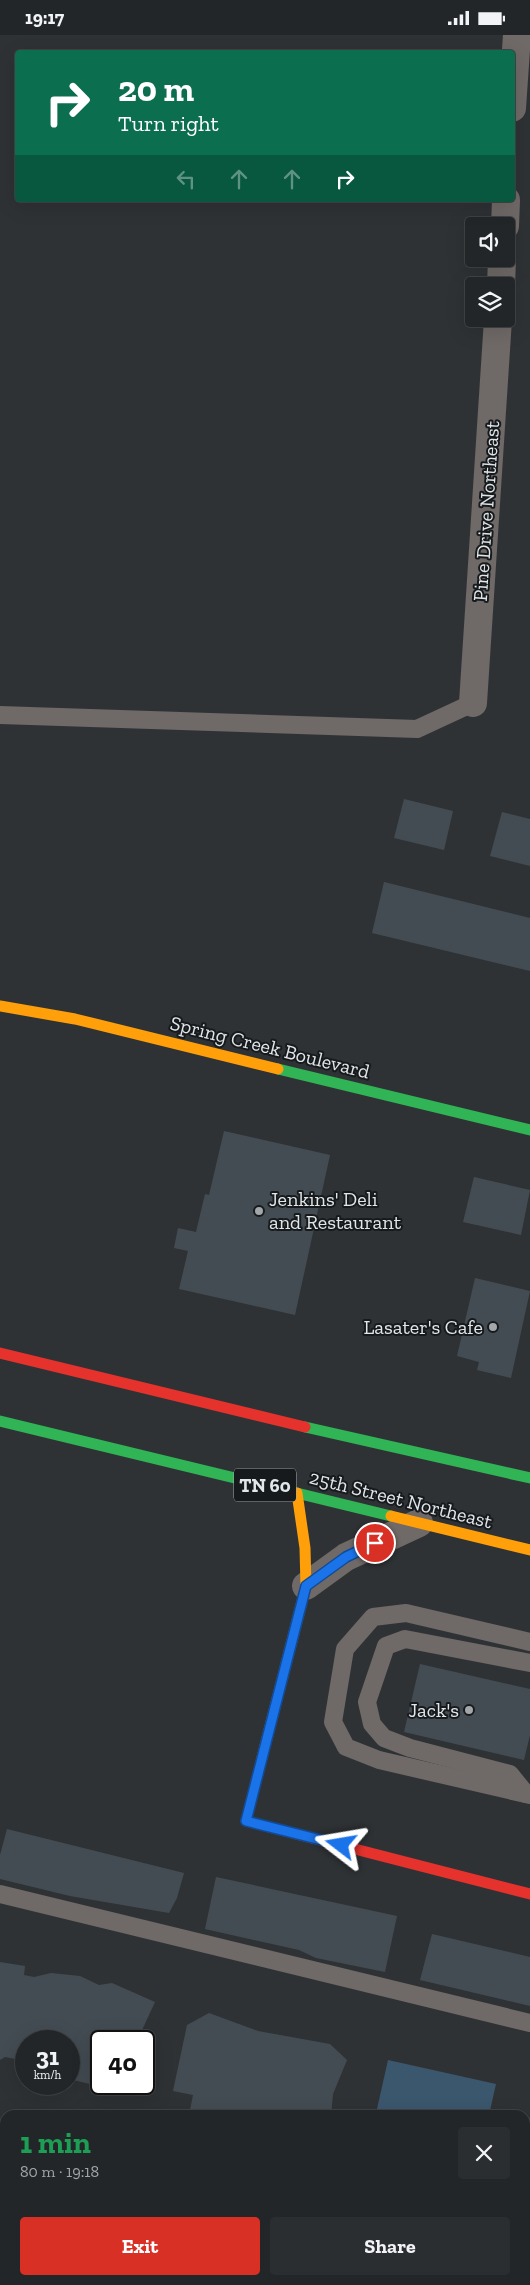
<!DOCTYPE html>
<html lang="en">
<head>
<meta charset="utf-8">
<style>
  :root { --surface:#232628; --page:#2b2e30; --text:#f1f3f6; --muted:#a3a5a8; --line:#404345; --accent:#d93025 }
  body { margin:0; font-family:"Zilla Slab",serif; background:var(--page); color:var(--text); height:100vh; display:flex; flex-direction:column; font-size:19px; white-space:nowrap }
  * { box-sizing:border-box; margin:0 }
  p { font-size:16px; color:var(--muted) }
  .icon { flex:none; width:28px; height:28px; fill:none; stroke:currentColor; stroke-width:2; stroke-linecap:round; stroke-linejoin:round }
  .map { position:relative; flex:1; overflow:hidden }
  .drawer { position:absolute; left:0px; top:2075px; width:530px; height:175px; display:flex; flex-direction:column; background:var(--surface); border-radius:15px 15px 0 0; box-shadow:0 5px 20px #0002,0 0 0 1px var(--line) }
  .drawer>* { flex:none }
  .banner { position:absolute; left:15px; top:15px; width:500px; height:152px; border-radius:5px; box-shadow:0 5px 20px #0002,0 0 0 1px var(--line); background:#0b6e4f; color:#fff; overflow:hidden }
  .controls { position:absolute; left:465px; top:182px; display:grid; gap:10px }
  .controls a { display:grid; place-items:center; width:50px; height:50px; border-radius:5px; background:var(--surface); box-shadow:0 5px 20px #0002,0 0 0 1px var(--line); font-size:25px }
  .speed { position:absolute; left:15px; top:1995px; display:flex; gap:10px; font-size:25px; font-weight:700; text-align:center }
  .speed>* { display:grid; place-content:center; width:65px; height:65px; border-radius:50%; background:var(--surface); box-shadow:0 5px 20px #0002,0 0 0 1px var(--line); line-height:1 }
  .speed small { font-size:12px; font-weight:400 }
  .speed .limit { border:2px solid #111; border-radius:8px; background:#fff; color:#111 }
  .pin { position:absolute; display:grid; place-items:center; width:42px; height:42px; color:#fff; margin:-21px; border:2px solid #fff; border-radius:50%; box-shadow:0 1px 5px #0007 }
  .me { position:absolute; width:55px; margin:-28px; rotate:284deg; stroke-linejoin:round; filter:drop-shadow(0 0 4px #0008) }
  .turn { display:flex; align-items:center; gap:18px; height:105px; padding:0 20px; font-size:22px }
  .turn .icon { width:65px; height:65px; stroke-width:2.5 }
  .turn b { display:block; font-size:35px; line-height:42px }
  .lanes { display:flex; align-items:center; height:48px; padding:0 20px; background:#0003; justify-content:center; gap:25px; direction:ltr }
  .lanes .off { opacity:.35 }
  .round { display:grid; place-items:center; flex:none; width:52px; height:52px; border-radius:5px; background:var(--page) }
  .head { display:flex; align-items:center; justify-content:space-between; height:85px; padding:0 20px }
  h1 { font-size:30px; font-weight:700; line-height:38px; color:#1e9e55 }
  .action { display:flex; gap:10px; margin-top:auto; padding:10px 20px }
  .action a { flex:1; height:58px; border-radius:5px; background:var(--accent); color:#fff; font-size:20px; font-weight:700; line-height:58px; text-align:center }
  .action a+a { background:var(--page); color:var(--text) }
  .status { display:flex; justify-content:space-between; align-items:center; height:35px; padding:0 25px; background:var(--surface); direction:ltr }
  .status svg { height:14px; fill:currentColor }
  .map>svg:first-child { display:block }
  .green { fill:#3b576d }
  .building { fill:#444c53 }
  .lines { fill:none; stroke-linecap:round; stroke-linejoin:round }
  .lane { stroke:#6f6967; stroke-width:18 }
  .street { stroke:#6f6967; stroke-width:28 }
  .fast { stroke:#30b455; stroke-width:11 }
  .slow { stroke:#ff9f0a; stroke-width:11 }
  .jam { stroke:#e5322d; stroke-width:11 }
  .route-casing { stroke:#114b97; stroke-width:12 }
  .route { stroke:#1a73e8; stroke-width:9 }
  .poi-dot { fill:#a3a7aa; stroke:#171a1d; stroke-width:2 }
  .labels { text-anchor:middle; stroke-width:4; stroke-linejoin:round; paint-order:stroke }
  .shield { fill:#171a1d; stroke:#a4a9ac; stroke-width:1 }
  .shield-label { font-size:19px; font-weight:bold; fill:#e1e6e9 }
  .street-label { font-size:20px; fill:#e1e6e9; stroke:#171a1d }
  .poi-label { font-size:20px; fill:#e1e6e9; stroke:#171a1d; text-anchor:end }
</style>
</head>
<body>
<div class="status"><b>19:17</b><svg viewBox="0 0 49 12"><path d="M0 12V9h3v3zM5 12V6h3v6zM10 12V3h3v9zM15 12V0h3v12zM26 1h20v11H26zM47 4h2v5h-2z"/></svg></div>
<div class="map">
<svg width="530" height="2250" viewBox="0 0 530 2250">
  <rect width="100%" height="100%" fill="#2f3235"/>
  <polygon class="green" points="388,2025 496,2049 489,2080 404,2080 377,2074"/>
  <g class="building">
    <polygon points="404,764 453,776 444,815 394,803"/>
    <polygon points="502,777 530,784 530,831 490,821"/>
    <polygon points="384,847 530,883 530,936 372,898"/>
    <polygon points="224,1096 330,1120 295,1280 179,1254 188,1216 174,1213 178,1193 196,1197 205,1159 209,1160"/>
    <polygon points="474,1142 530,1155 521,1200 463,1187"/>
    <polygon points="475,1243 530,1256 511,1343 477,1335 479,1327 457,1321"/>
    <polygon points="420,1629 530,1654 530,1700 524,1725 404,1697"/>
    <polygon points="7,1794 184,1838 177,1863 169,1878 70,1861 0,1844 0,1820"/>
    <polygon points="216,1842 397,1881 385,1937 316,1923 299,1915 205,1894"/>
    <polygon points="432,1899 530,1922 530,1971 420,1945"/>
    <polygon points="0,1927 25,1931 24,1940 34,1942 51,1938 80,1941 99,1950 112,1948 155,1967 137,2006 101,2006 101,2049 124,2049 100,2057 90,2049 69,2044 69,2006 26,2006 26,2026 5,2022 0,2025"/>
    <polygon points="209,1978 258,1996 330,2009 347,2025 333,2059 331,2080 222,2080 207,2078 189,2080 193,2060 173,2056 187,1990"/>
    <polygon points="529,2083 530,2083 530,2121 525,2120 525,2103"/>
    <rect x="0" y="2132" width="5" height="72"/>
  </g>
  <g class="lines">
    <g class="lane">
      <polyline points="0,680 417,694 473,668"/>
      <polyline points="530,1607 406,1578 373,1582 345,1614 333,1687 346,1712 379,1725 530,1760"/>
      <polyline points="526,1759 510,1739 410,1713 384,1703 372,1689 367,1667 386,1611 405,1604 530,1628"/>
      <polyline points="0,1859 530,1988"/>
    </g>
    <g class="street">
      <polyline points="512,73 517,0"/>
      <polyline points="505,191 506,165"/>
      <polyline points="501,251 502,224"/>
      <polyline points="473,668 498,284"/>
      <polyline points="306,1551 346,1522 419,1488"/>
    </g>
    <g class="fast">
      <polyline points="278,1034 530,1095"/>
      <polyline points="0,1386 391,1481"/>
      <polyline points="305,1392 530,1443"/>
    </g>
    <g class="slow">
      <polyline points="0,971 75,984 278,1034"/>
      <polyline points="391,1481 530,1515"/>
      <polyline points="262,1723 306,1551 305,1513 297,1458"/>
    </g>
    <g class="jam">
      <polyline points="0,1318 305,1392"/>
      <polyline points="262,1723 246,1786 530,1859"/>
    </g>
  </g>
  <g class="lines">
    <defs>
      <polyline id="route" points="341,1810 246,1786 306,1551 346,1522 375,1508"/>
    </defs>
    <use href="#route" class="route-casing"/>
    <use href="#route" class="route"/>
  </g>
  <g class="poi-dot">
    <circle cx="259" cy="1176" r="5"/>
    <circle cx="493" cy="1292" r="5"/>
    <circle cx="469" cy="1675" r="5"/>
  </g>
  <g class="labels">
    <rect class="shield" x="234" y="1433.5" width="62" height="33" rx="4"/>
    <g class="shield-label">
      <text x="265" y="1457">TN 60</text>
    </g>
    <g class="street-label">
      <text transform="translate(486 476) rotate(-86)" y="7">Pine Drive Northeast</text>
      <text transform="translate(270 1012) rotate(14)" y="7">Spring Creek Boulevard</text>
      <text transform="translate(401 1464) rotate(14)" y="7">25th Street Northeast</text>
    </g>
    <g class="poi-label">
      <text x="269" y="1171" text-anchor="start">Jenkins' Deli<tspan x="269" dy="23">and Restaurant</tspan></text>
      <text x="483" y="1299">Lasater's Cafe</text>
      <text x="459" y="1682">Jack's</text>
    </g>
  </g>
</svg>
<div class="controls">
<a><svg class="icon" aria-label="sound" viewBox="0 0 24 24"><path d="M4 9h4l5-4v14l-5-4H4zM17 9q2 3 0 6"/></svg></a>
<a><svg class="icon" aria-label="layers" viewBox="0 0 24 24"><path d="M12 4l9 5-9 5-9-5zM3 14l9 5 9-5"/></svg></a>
</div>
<div class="speed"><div>31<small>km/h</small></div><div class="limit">40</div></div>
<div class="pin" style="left:375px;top:1508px;background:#d93025"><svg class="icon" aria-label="arrive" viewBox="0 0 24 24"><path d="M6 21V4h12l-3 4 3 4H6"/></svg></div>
<svg class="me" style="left:341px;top:1810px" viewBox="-20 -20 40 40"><path d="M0-17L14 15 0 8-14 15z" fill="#1a73e8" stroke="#fff" stroke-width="4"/></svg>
<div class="banner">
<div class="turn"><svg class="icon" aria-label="right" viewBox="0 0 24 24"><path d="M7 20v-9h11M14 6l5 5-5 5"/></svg><div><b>20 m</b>Turn right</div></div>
<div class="lanes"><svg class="icon off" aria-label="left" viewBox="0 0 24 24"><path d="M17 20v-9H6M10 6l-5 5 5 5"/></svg><svg class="icon off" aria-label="ahead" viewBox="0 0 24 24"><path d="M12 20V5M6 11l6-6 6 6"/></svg><svg class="icon off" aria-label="ahead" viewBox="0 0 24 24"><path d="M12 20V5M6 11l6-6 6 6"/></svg><svg class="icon" aria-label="right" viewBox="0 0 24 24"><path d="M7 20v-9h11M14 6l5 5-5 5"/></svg></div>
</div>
<section class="drawer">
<div class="head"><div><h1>1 min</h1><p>80 m · 19:18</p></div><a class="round"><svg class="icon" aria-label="close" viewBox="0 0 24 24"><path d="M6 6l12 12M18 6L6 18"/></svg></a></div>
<div class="action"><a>Exit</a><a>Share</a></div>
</section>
</div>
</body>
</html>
